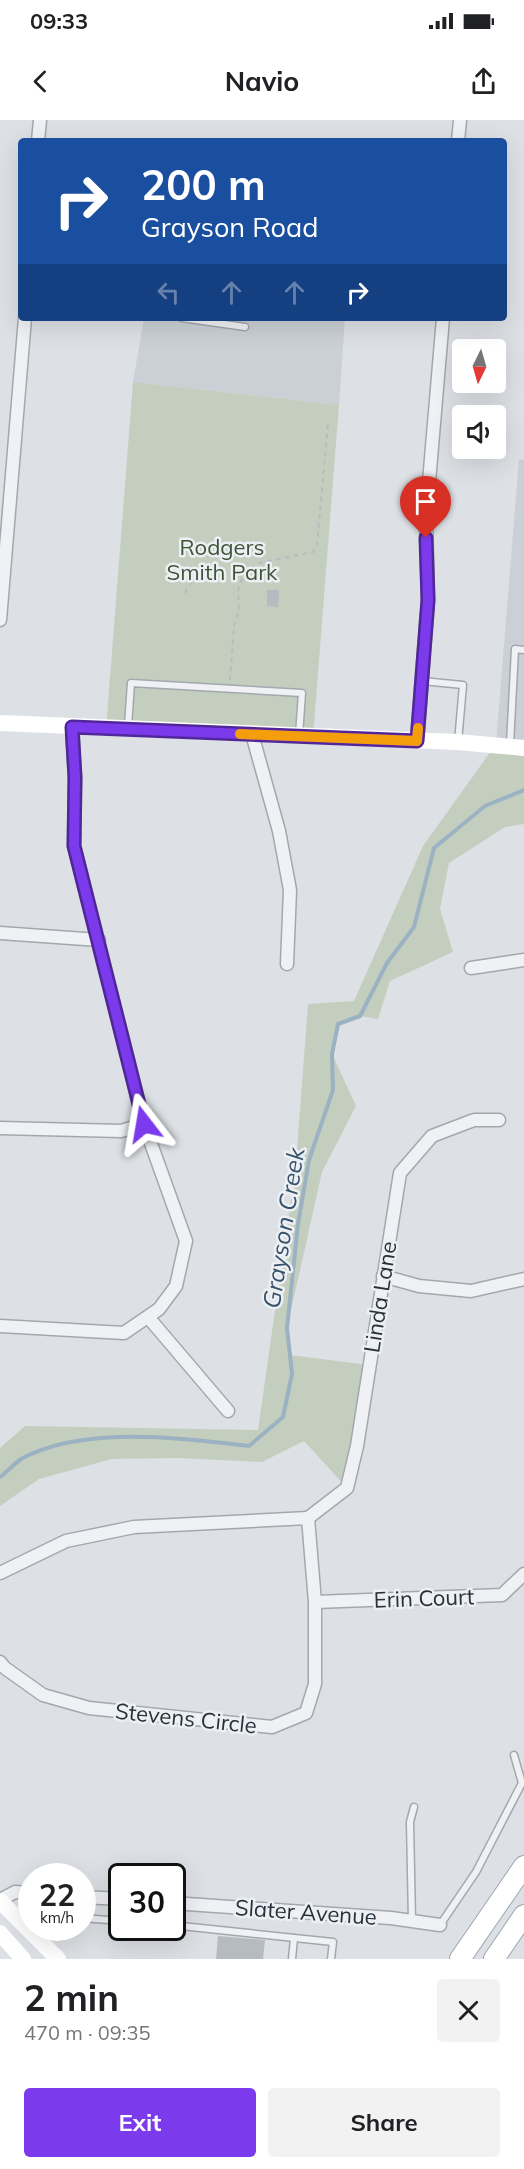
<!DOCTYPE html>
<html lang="en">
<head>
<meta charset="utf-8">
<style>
  :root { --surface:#fff; --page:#f2f2f2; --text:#202124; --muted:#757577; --accent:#7c3aed }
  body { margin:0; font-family:Mulish,sans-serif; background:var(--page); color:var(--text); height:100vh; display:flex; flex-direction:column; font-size:22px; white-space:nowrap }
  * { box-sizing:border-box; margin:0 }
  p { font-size:20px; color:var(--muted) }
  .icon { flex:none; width:33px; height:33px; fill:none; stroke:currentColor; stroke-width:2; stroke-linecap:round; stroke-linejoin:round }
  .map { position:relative; height:1839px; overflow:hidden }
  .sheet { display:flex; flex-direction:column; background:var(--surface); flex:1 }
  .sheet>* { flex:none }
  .guide { position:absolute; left:18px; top:18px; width:489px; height:183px; border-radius:6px; box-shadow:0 6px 24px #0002; background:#1a4fa0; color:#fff; overflow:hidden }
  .needle { width:39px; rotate:185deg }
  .buttons { position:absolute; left:452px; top:219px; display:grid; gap:12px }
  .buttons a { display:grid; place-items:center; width:54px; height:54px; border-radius:6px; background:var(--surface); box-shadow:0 6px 24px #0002; font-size:30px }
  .speed { position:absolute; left:18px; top:1743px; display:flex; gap:12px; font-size:30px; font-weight:700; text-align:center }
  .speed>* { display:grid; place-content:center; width:78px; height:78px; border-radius:50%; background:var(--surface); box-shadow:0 6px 24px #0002; line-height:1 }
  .speed small { font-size:15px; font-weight:400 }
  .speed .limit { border:3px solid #111; border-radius:9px; background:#fff; color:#111 }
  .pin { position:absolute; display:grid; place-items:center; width:51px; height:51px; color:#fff; margin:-62px -26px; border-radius:50% 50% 50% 0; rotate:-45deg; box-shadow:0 0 6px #0007 }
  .pin .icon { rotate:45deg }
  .me { position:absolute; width:66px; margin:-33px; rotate:346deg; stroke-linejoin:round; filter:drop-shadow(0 0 4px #0008) }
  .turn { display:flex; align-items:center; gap:21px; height:126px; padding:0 24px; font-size:27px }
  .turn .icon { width:78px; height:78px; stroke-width:2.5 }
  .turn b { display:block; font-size:42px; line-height:51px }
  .lanes { display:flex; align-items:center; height:57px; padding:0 24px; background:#0003; justify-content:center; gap:30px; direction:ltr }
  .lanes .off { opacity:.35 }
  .round { display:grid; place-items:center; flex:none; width:63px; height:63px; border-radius:6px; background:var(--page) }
  .head { display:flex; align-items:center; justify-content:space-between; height:102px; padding:0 24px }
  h1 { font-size:36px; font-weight:700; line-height:45px }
  .action { display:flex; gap:12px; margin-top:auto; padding:12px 24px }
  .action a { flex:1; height:69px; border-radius:6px; background:var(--accent); color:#fff; font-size:24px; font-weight:700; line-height:69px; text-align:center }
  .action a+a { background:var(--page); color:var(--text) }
  .status { display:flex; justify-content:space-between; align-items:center; height:42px; padding:0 30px; background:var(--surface); direction:ltr }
  .status svg { height:16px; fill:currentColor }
  header { display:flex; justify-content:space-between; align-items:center; height:78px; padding:0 24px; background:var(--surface); font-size:27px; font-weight:700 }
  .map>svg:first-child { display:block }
  .built { fill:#cbd0d6 }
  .green { fill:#c4cebf }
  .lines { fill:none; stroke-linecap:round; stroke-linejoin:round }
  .stream { stroke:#9bb2c2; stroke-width:4 }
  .building { fill:#b5bbc1 }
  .lane-casing { stroke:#a3a8ae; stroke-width:9 }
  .street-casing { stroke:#a3a8ae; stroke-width:15 }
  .primary-casing { stroke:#9da6af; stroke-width:22 }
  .path { stroke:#b7bbc0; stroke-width:2; stroke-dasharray:4.5 4.5; stroke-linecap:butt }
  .lane { stroke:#eff1f4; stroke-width:6 }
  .street { stroke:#eff1f4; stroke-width:12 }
  .secondary { stroke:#fff; stroke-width:16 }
  .primary { stroke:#fff; stroke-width:20 }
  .route-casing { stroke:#51269a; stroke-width:15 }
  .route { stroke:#7c3aed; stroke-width:10 }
  .slow { stroke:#f59e0b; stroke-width:10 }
  .labels { text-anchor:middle; stroke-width:5; stroke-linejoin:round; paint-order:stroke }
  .park-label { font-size:22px; fill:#3f5437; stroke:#eceff3 }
  .street-label { font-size:22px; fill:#28303a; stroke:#eceff3 }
  .water-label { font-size:24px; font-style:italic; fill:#365269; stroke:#eceff3 }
</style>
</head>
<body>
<div class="status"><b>09:33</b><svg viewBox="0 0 49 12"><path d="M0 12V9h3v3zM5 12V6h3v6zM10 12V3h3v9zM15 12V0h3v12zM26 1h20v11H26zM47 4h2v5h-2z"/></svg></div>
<header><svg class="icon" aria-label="back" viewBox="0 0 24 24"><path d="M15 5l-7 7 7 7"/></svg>Navio<svg class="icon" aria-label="share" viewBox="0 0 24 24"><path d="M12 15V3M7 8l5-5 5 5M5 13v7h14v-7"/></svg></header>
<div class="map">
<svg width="524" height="1839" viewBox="0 0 524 1839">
  <rect width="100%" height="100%" fill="#dde1e5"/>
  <g class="built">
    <polygon points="144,198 345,198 339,285 133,262"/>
    <polygon points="519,339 524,340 524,628 496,624"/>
  </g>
  <g class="green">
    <polygon points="133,262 339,285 313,617 106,609"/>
    <polygon points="496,624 524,628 524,704 505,707 449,743 440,789 453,832 390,861 378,899 360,896 338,904 332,934 356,986 322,1052 287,1208 290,1235 369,1245 347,1368 304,1321 262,1342 178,1338 112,1339 39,1359 0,1386 0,1328 25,1306 258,1310 296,1043 308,884 354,881 423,726"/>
  </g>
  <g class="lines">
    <path class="stream" d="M0,1357C7,1352 14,1344 21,1339C84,1305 180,1318 249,1326L283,1297L292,1254L287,1208L298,1104L309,1040L333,970L332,934L338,904L360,896L387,843L414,807L434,728L485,686L524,670"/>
  </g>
  <g class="building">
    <polygon points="267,470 279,470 278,487 267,486"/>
    <polygon points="218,1816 265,1820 263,1839 216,1839"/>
  </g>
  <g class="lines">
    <defs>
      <g id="lane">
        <polyline points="182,198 245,207"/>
        <polyline points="422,561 463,565 458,622"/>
        <polyline points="128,606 131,563 302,573 299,615"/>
        <polyline points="510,624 515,529 524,530"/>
        <polyline points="82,1798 122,1801"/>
        <polyline points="412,1801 410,1702 414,1687"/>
        <polyline points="172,1805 333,1822 331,1839"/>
        <polyline points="440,1805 476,1752 522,1663 514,1635"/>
        <polyline points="292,1839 294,1818"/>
      </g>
      <g id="street">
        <polyline points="38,21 40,0"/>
        <polyline points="458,21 460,0"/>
        <polyline points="0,500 25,198"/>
        <polyline points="252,614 279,711 290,770 287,844"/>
        <polyline points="417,621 428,480 426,397 443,198"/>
        <polyline points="0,813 99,820"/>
        <polyline points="471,848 524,840"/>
        <polyline points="0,1008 121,1011 144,1004"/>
        <polyline points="383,1156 419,1166 471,1171 524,1159"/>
        <polyline points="148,1197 228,1291"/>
        <polyline points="0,1206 124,1213 159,1189 176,1166 186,1121 144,1004 74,726 75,657 72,607"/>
        <polyline points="308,1398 347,1368 357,1326 400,1053 432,1016 474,1000 499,1000"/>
        <polyline points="0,1453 66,1421 134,1407 308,1398 315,1482 315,1564 306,1593 272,1607 89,1588 43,1575 5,1548 0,1542"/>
        <polyline points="315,1482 502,1475 524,1454"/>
        <polyline points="82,1777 122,1779"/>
        <polyline points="0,1780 15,1772 32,1773"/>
        <polyline points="172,1783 391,1798 440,1805"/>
      </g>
      <g id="primary">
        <polyline points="460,1839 524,1746"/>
        <polyline points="494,1839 524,1795"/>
      </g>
    </defs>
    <use href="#lane" class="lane-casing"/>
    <use href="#street" class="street-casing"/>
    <use href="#primary" class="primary-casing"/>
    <g class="path">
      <polyline points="185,473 194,458 239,462"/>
      <polyline points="230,560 234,505 239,491 238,470 243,456 259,443 313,432 317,425 328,304"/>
    </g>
    <use href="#lane" class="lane"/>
    <use href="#street" class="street"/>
    <g class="secondary">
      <polyline points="0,603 458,622 524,628"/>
      <polyline points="0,1781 58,1839"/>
      <polyline points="0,1813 23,1839"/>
    </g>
    <use href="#primary" class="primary"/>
  </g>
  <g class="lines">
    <defs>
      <polyline id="route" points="144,1004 74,726 75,657 72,607 417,621 428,480 426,418"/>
    </defs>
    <use href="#route" class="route-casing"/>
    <use href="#route" class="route"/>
    <polyline class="slow" points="240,614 417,621 418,608"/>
  </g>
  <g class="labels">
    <g class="park-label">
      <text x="222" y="435">Rodgers<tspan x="222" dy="25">Smith Park</tspan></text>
    </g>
    <g class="street-label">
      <text transform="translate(380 1177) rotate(-81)" y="8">Linda Lane</text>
      <text transform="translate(424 1478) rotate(-2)" y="8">Erin Court</text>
      <text transform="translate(186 1598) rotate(6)" y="8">Stevens Circle</text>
      <text transform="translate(306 1792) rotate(4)" y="8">Slater Avenue</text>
    </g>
    <g class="water-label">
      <text transform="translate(284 1108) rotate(-81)" y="8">Grayson Creek</text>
    </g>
  </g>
</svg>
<div class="buttons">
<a><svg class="needle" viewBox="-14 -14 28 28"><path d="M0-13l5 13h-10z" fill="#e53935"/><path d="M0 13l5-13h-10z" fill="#757577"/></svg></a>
<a><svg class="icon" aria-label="sound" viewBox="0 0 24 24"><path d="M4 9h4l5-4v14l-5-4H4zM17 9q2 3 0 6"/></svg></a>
</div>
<div class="speed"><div>22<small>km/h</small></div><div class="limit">30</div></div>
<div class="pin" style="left:426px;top:418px;background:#d93025"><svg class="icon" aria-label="arrive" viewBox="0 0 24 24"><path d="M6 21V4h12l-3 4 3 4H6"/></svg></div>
<svg class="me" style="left:144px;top:1004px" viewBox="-20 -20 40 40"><path d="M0-17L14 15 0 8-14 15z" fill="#7c3aed" stroke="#fff" stroke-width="4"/></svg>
<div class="guide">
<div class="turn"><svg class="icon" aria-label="right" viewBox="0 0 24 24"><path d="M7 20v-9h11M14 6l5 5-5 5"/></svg><div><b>200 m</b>Grayson Road</div></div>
<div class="lanes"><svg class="icon off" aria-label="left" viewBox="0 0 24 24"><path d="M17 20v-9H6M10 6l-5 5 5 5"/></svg><svg class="icon off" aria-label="ahead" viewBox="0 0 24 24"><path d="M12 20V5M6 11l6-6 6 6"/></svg><svg class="icon off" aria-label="ahead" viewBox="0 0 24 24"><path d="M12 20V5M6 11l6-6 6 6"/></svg><svg class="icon" aria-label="right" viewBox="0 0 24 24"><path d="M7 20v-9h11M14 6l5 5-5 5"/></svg></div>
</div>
</div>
<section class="sheet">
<div class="head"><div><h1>2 min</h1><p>470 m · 09:35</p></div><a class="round"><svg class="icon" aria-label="close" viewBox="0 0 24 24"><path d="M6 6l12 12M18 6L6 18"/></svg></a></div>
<div class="action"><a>Exit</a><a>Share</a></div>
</section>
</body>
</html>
